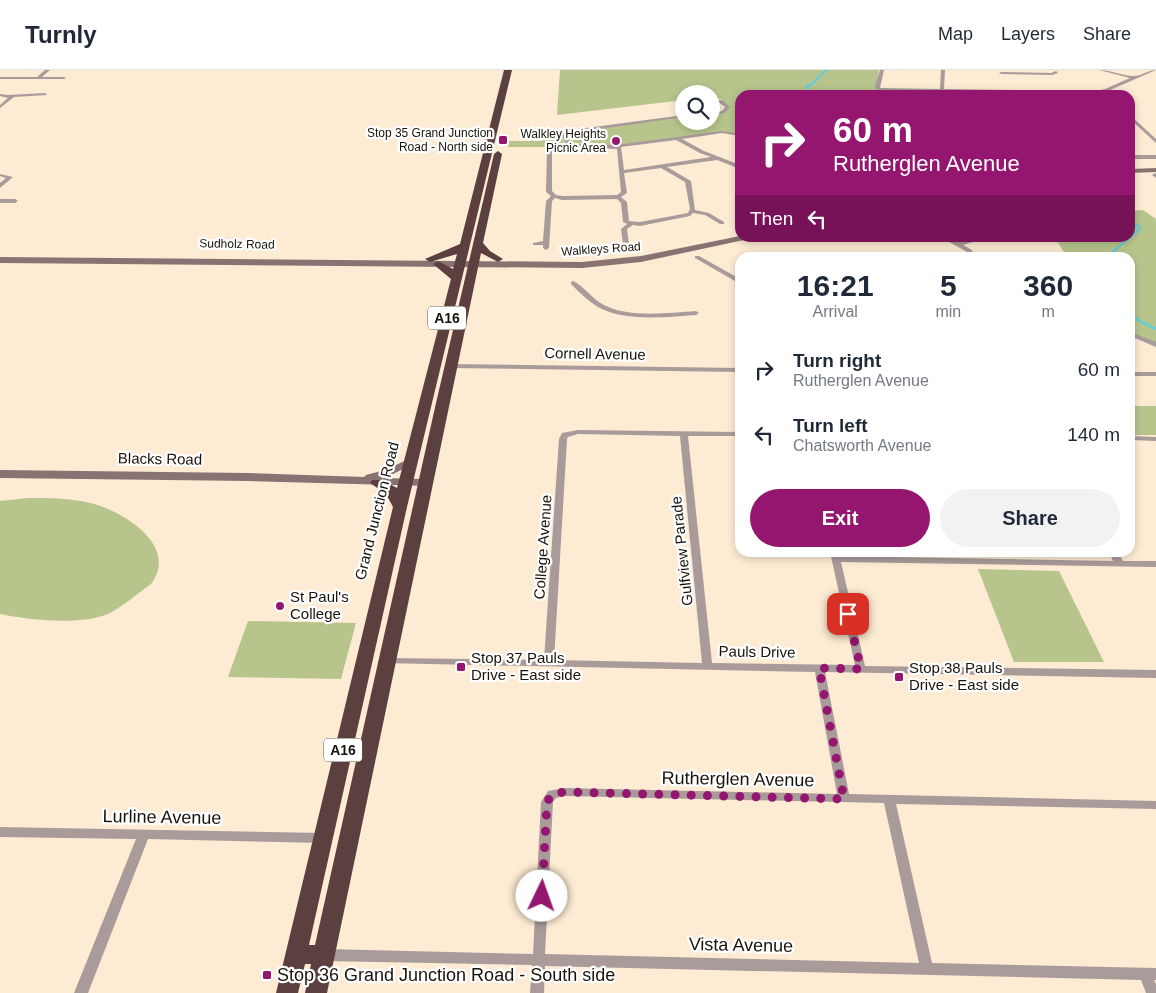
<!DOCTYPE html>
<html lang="en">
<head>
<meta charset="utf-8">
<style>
  :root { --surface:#fff; --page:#f2f2f3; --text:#1f2937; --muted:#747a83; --line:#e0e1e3; --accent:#95166f }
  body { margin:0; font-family:Arial,sans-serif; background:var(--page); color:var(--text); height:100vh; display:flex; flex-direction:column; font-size:19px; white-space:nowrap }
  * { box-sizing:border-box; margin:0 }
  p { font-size:16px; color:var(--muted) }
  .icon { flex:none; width:28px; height:28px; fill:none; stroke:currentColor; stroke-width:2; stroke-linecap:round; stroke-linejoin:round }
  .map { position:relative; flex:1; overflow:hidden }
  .side { position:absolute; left:735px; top:182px; width:400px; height:305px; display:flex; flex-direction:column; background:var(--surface); border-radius:15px; box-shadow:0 2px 8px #0003 }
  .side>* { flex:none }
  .hud { position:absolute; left:735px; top:20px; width:400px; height:152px; border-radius:15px; box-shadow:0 2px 8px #0003; background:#95166f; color:#fff; overflow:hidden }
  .buttons { position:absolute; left:675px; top:15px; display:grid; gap:10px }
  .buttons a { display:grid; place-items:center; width:45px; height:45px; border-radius:50%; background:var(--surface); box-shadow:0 2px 8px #0003; font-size:25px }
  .pin { position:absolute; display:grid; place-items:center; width:42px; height:42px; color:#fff; margin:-21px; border-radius:10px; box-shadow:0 2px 8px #0006 }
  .me { position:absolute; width:55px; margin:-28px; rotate:3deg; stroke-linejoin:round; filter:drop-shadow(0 0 4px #0008) }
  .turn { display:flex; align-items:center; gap:18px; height:105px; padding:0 15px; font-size:22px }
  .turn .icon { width:65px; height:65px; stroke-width:2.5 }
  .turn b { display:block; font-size:35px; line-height:42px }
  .then { display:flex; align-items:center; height:48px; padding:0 15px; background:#0003; gap:10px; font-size:19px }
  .eta { display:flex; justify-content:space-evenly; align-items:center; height:85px; text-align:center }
  .eta b { font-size:30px; font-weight:700; line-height:35px }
  .button { display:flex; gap:10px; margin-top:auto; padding:10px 15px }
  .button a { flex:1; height:58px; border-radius:30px; background:var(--accent); color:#fff; font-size:20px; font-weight:700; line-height:58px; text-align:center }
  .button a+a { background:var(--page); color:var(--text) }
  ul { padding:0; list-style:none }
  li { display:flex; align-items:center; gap:15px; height:65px; padding:0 15px }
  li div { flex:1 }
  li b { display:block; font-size:19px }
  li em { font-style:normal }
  header { display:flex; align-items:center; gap:30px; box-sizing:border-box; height:70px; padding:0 25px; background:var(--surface); border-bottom:1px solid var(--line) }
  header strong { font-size:24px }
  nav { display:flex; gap:28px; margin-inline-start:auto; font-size:18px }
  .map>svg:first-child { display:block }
  .green { fill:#b7c58d }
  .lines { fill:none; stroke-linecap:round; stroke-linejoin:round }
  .stream-far1 { stroke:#5ecfdf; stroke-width:2 }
  .stream { stroke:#5ecfdf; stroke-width:2.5 }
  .street { fill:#a99b9a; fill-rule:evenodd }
  .secondary { fill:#887372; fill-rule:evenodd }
  .highway { fill:#5b403f; fill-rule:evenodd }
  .route { stroke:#95166f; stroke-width:9; stroke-dasharray:0 16.2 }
  .poi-dot { fill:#95166f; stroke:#fff; stroke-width:2 }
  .labels { text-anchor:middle; stroke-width:4.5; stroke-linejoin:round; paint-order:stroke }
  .far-poi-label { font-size:12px; fill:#19130a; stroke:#fff; text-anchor:end }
  .far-street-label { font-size:12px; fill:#19130a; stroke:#fff }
  .shield { fill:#fff; stroke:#5e5a54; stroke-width:1 }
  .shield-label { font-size:14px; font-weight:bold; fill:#19130a }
  .street-label { font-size:15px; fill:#19130a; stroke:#fff }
  .poi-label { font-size:15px; fill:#19130a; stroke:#fff; text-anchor:start }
  .near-street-label { font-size:18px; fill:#19130a; stroke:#fff }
  .near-poi-label { font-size:18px; fill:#19130a; stroke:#fff; text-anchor:start }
</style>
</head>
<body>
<header>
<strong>Turnly</strong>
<nav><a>Map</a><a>Layers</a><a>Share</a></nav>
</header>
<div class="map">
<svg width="1156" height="923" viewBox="0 0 1156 923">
  <rect width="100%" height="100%" fill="#fdebd3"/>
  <g class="green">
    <polygon points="560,0 879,0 876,16 879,25 740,25 740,65 722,62 616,76 572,73 566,67 567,63 684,46 684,51 711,51 711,44 723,42 727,37 721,29 711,29 711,24 684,24 684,30 557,45"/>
    <polygon points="560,63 565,73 550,77 508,77 509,71 540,71 548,69 548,66"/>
    <polygon points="1143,140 1156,149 1156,276 1130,264 1130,188 1067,187 1055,168 1130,168 1130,141"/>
    <rect x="1130" y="336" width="26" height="29"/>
    <path d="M28,428C48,428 67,428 86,432C118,438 181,474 151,514C138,523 125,535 110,543C84,556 28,550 0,544V431Z"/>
    <polygon points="978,499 1059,501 1104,592 1014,592"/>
    <polygon points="248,551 356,553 341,609 228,607"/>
  </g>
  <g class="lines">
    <g class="stream-far1">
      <polyline points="812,25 806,16 811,15 826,0"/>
      <polyline points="1105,188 1139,160 1140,157 1130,152"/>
      <polyline points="1130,241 1139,251"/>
    </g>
    <polyline class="stream" points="1138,250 1156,259"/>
    <g class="street">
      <polygon points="45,0 50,0 42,7 64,7 66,8 64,9 0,9 0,7 37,7"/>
      <path d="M880,0H884L880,18L940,19L941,0H945L944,19L1096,21L1105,19L1130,8L1099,0C1110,0 1121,5 1132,6C1140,7 1148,0 1156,0L1108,21L1096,23L881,20L882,24L879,25L875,16Z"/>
      <polygon points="1056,1 1058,3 1052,5 1001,4 999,3 1001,2 1051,3"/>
      <polygon points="45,23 47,25 14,27 0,38 0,35 8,28 0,26 0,24 8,25"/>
      <polygon points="718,30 722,30 730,37 725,43 711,45 711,43 722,41 725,37 718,32"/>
      <path d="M684,45V47L566,64L571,74L616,75L722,61L740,64V66L722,63L682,69L704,81L740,95V99L717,90L667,97L691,111L695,140L709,143L724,152V154H720L705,145L693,143L690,146L640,156L633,155L627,159L629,174L626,176L623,174L621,159L627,154L623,152L621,133L617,129L562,130L555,128L552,131L549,178L546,180L543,178V175H533V173L543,171L546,131L551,126L546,122L547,78L558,74H566L561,64L549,63V61H563ZM676,70L700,83L711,87L624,100L621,77ZM559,77L617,79L621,122L617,125L562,126L556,125L552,121V79ZM661,98L685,112L690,139L688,143L640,152L629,151L627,132L621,127L627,123L624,103Z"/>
      <polygon points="1130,45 1156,69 1156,73 1130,49"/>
      <rect x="1130" y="85" width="26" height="4"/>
      <polygon points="1155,103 1156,104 1156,108 1152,105"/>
      <polygon points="0,104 13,107 0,118 0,113 6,108 0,106"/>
      <polygon points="0,129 15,129 18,131 15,133 0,133"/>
      <polygon points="942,168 949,168 958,172 979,168 987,168 963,175 972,180 974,188 968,188 967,182"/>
      <polygon points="695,186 699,186 740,209 740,214 695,188"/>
      <path d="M573,211C584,216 592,229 604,235C628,248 669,243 696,241L699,243L696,245C667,247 624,252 598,237C588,231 579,222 571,214V212Z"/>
      <polygon points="1130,262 1156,272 1156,277 1130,266"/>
      <polygon points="447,294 740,298 740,302 450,298 446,296"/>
      <rect x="1130" y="302" width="26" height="4"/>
      <path d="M578,360L740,362V366H688L712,593L855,595L830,482H839V486L1113,491L1109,482H1118L1123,491H1156V497L841,492L865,596L1156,600V608L825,602L849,724L1156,731V739L896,734L932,893L1156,898V910H1154L1156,914V923H1146L1141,910L545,896L544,923H530L532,895L325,891L320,889L319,885L320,881L325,879L533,884L541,732L548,721L564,718L837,724L815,602L383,593L382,591L383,589L387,588L544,590L559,369L562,363ZM578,364L680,366L702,593L554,590L567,369L568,367ZM564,726L884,733L919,893L545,884L553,732L556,728Z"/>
      <polygon points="1130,366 1156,367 1156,371 1130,370"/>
      <polygon points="0,757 323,763 327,765 329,768 327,771 323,773 148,769 88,923 74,923 136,769 0,767"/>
    </g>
    <g class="secondary">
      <polygon points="1156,98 1156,102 1130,103 1130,99"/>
      <polygon points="740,166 740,168 745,168 744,170 641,192 582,198 0,193 0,187 582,192 641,186"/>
      <polygon points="411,388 417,391 415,393 393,404 380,408 424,409 428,410 430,413 428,416 248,411 0,408 0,400 248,403 364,407 366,405 385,400"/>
    </g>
    <polygon class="highway" points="504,0 512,0 407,437 309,875 315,875 436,333 494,84 498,81 502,84 483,173 490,181 503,189 498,192 481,183 327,923 305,923 311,894 305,894 298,923 276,923 393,437 386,424 370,413 372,410 382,410 397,418 451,209 433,194 438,191 453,199 457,184 430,192 425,189 460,174"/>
  </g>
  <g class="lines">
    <polyline class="route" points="542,826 547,732 552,724 564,722 844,729 819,598 861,599 848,544"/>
  </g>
  <g class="poi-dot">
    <rect x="498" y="65" width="10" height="10" rx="2.5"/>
    <circle cx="616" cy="71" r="5"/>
    <circle cx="280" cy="536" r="5"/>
    <rect x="456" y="592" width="10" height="10" rx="2.5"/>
    <rect x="894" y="602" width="10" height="10" rx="2.5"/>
    <rect x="262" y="900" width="10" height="10" rx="2.5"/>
  </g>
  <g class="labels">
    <g class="far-poi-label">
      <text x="493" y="67">Stop 35 Grand Junction<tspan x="493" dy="14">Road - North side</tspan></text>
      <text x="606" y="68">Walkley Heights<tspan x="606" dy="14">Picnic Area</tspan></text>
    </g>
    <g class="far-street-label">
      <text transform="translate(237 174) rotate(1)" y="4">Sudholz Road</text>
      <text transform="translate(601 179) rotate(-4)" y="4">Walkleys Road</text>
    </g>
    <g class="shield">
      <rect x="428" y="236.5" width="38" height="23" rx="4"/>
      <rect x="324" y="668.5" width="38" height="23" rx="4"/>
    </g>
    <g class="shield-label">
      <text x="447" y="253">A16</text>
      <text x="343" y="685">A16</text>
    </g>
    <g class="street-label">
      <text transform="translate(595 284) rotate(1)" y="5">Cornell Avenue</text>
      <text transform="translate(160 389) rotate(1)" y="5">Blacks Road</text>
      <text transform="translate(377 441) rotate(-76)" y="5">Grand Junction Road</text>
      <text transform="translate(543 477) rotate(-86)" y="5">College Avenue</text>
      <text transform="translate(682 481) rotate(-96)" y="5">Gulfview Parade</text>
      <text transform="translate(757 582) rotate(1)" y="5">Pauls Drive</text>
    </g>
    <g class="poi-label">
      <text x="290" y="532">St Paul's<tspan x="290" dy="17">College</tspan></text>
      <text x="471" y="593">Stop 37 Pauls<tspan x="471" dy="17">Drive - East side</tspan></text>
      <text x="909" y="603">Stop 38 Pauls<tspan x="909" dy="17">Drive - East side</tspan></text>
    </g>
    <g class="near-street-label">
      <text transform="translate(738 709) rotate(1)" y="6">Rutherglen Avenue</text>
      <text transform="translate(162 747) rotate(1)" y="6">Lurline Avenue</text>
      <text transform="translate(741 875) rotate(1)" y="6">Vista Avenue</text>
    </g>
    <g class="near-poi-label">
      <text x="277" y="911">Stop 36 Grand Junction Road - South side</text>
    </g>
  </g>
</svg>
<div class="buttons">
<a><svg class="icon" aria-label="search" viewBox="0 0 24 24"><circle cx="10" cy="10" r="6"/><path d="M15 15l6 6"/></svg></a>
</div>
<div class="pin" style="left:848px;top:544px;background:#d93025"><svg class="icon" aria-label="arrive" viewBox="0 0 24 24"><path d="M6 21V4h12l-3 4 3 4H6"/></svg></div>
<svg class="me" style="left:542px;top:826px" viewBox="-20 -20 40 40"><circle r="19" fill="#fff"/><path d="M0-13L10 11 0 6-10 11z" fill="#95166f"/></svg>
<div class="hud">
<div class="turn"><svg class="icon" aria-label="right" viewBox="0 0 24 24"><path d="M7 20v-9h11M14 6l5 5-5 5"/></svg><div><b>60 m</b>Rutherglen Avenue</div></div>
<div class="then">Then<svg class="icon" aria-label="left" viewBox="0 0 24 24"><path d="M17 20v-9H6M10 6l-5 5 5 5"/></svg></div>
</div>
<section class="side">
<div class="eta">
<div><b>16:21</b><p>Arrival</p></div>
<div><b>5</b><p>min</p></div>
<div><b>360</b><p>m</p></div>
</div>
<ul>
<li><svg class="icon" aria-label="right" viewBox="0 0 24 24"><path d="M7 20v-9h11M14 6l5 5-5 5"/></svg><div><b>Turn right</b><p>Rutherglen Avenue</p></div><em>60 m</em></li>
<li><svg class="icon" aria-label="left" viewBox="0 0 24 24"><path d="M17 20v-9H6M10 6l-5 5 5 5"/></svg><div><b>Turn left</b><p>Chatsworth Avenue</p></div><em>140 m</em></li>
</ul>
<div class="button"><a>Exit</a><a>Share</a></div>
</section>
</div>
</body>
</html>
